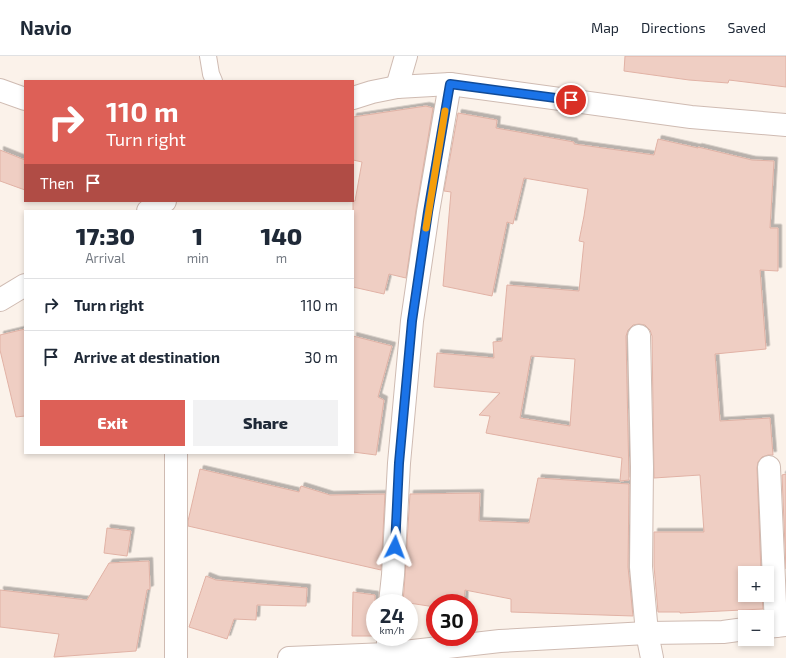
<!DOCTYPE html>
<html lang="en">
<head>
<meta charset="utf-8">
<style>
  :root { --surface:#fff; --page:#f2f2f3; --text:#1f2937; --muted:#747a83; --line:#e0e1e3; --accent:#dd6057 }
  body { margin:0; font-family:"Exo 2",sans-serif; background:var(--page); color:var(--text); height:100vh; display:flex; flex-direction:column; font-size:15px; white-space:nowrap }
  * { box-sizing:border-box; margin:0 }
  p { font-size:13px; color:var(--muted) }
  .icon { flex:none; width:22px; height:22px; fill:none; stroke:currentColor; stroke-width:2; stroke-linecap:round; stroke-linejoin:round }
  .map { position:relative; flex:1; overflow:hidden }
  .side { position:absolute; left:24px; top:154px; width:330px; height:244px; display:flex; flex-direction:column; background:var(--surface); border-radius:0px; box-shadow:0 2px 6px #0003 }
  .side>* { flex:none }
  .banner { position:absolute; left:24px; top:24px; width:330px; height:122px; border-radius:0px; box-shadow:0 2px 6px #0003; background:#dd6057; color:#fff; overflow:hidden }
  .fabs { position:absolute; left:738px; top:510px; display:grid; gap:8px }
  .fabs a { display:grid; place-items:center; width:36px; height:36px; border-radius:0px; background:var(--surface); box-shadow:0 2px 6px #0003; font-size:20px }
  .speed { position:absolute; left:366px; top:538px; display:flex; gap:8px; font-size:20px; font-weight:700; text-align:center }
  .speed>* { display:grid; place-content:center; width:52px; height:52px; border-radius:50%; background:var(--surface); box-shadow:0 2px 6px #0003; line-height:1 }
  .speed small { font-size:10px; font-weight:400 }
  .speed .limit { border:6px solid #d22; background:#fff; color:#111 }
  .pin { position:absolute; display:grid; place-items:center; width:34px; height:34px; color:#fff; margin:-17px; border:2px solid #fff; border-radius:50%; box-shadow:0 1px 4px #0007 }
  .me { position:absolute; width:44px; margin:-22px; rotate:3deg; stroke-linejoin:round; filter:drop-shadow(0 0 3px #0008) }
  .turn { display:flex; align-items:center; gap:14px; height:84px; padding:0 16px; font-size:18px }
  .turn .icon { width:52px; height:52px; stroke-width:2.5 }
  .turn b { display:block; font-size:28px; line-height:34px }
  .then { display:flex; align-items:center; height:38px; padding:0 16px; background:#0003; gap:8px; font-size:15px }
  .eta { display:flex; justify-content:space-evenly; align-items:center; height:68px; text-align:center }
  .eta b { font-size:24px; font-weight:800; line-height:28px }
  .cta { display:flex; gap:8px; margin-top:auto; padding:8px 16px }
  .cta a { flex:1; height:46px; border-radius:0px; background:var(--accent); color:#fff; font-size:16px; font-weight:800; line-height:46px; text-align:center }
  .cta a+a { background:var(--page); color:var(--text) }
  ul { padding:0; list-style:none }
  li { display:flex; align-items:center; gap:12px; height:52px; padding:0 16px; border-top:1px solid var(--line) }
  li div { flex:1 }
  li b { display:block; font-size:15px }
  li em { font-style:normal }
  header { display:flex; align-items:center; gap:24px; box-sizing:border-box; height:56px; padding:0 20px; background:var(--surface); border-bottom:1px solid var(--line) }
  header strong { font-size:19px }
  nav { display:flex; gap:22px; margin-inline-start:auto; font-size:14px }
  .map>svg:first-child { display:block }
  .building { fill:#efcec3; stroke:#e1b2a5; fill-rule:evenodd; filter:url(#shadow) }
  .lines { fill:none; stroke-linecap:round; stroke-linejoin:round }
  .service-casing { stroke:#cfbbb2; stroke-width:18 }
  .minor-casing { stroke:#cfbbb2; stroke-width:24 }
  .tertiary-casing { stroke:#cfbbb2; stroke-width:24 }
  .service { stroke:#fff; stroke-width:16 }
  .minor { stroke:#fff; stroke-width:22 }
  .tertiary { stroke:#fff; stroke-width:22 }
  .route-casing { stroke:#114b97; stroke-width:10 }
  .route { stroke:#1a73e8; stroke-width:7 }
  .slow { stroke:#f59e0b; stroke-width:7 }
</style>
</head>
<body>
<header>
<strong>Navio</strong>
<nav><a>Map</a><a>Directions</a><a>Saved</a></nav>
</header>
<div class="map">
<svg width="786" height="602" viewBox="0 0 786 602">
  <defs>
    <filter id="shadow"><feDropShadow dx="3.5" dy="-3.5" stdDeviation="0" flood-color="#0004"/></filter>
  </defs>
  <rect width="100%" height="100%" fill="#fbf2ea"/>
  <g class="building">
    <polygon points="625,0 786,0 786,31 729,24 728,27 689,24 624,15"/>
    <polygon points="426,50 433,52 416,154 406,222 389,218 384,238 353,231 353,145 355,145 362,106 353,104 353,61"/>
    <path d="M458,57L497,64L496,72L574,86V88L654,99L658,83L698,92V91L752,104L774,105L770,172H778V215L760,214L766,293L715,298L720,365L770,362L773,399H768L762,401L758,406L757,412L761,517H745V539H762L763,553L680,557V556H658L654,510V476H704L700,419L654,422L652,280L650,274L645,269L639,268L633,269L628,274L626,280L629,424L620,425L622,402L486,377L490,360L479,359L500,337L434,331L437,297L494,302L493,286L502,285L507,229L579,235L584,186L579,185L584,160L588,133L524,122L513,168L507,166L492,240L443,230L451,136L444,135ZM531,300L575,303L570,370L520,362Z"/>
    <polygon points="0,94 25,104 25,134 0,125"/>
    <polygon points="25,273 25,360 16,361 0,294 0,279"/>
    <polygon points="353,280 392,290 378,341 384,344 376,399 353,396"/>
    <polygon points="200,413 299,436 301,430 330,439 385,438 381,514 188,470 188,465"/>
    <polygon points="786,418 786,513 782,419"/>
    <polygon points="538,422 629,428 628,511 633,560 511,556 511,543 465,534 464,547 435,547 435,551 409,547 403,547 405,520 410,438 480,437 479,465 529,467"/>
    <polygon points="107,472 131,475 127,500 104,497"/>
    <polygon points="149,505 150,533 147,534 136,595 54,601 59,578 0,571 0,534 87,544 109,507"/>
    <polygon points="206,520 216,524 307,532 306,550 257,549 256,564 234,563 227,583 189,571"/>
    <polygon points="353,536 375,539 375,580 352,580"/>
  </g>
  <g class="lines">
    <defs>
      <polyline id="service" points="208,0 211,18 214,25"/>
      <g id="minor">
        <polyline points="397,31 406,0"/>
        <polyline points="0,34 25,43"/>
        <polyline points="353,42 372,36 397,31 450,28 691,61 786,69"/>
        <polyline points="148,155 165,145"/>
        <polyline points="0,244 25,229"/>
        <polyline points="639,280 642,411 641,511 647,577 652,602"/>
        <polyline points="769,411 776,570"/>
        <polyline points="390,547 393,519 399,407 412,265 428,156 450,28"/>
        <polyline points="176,602 176,397"/>
        <polyline points="388,602 388,581"/>
      </g>
      <g id="tertiary">
        <polyline points="767,571 786,569"/>
        <polyline points="289,602 387,598 500,585 647,577 723,576 745,573"/>
      </g>
    </defs>
    <use href="#service" class="service-casing"/>
    <use href="#minor" class="minor-casing"/>
    <use href="#tertiary" class="tertiary-casing"/>
    <use href="#service" class="service"/>
    <use href="#minor" class="minor"/>
    <use href="#tertiary" class="tertiary"/>
  </g>
  <g class="lines">
    <defs>
      <polyline id="route" points="395,491 399,407 412,265 428,156 450,28 571,44"/>
    </defs>
    <use href="#route" class="route-casing"/>
    <use href="#route" class="route"/>
    <polyline class="slow" points="426,172 445,55"/>
  </g>
</svg>
<div class="fabs">
<a>+</a>
<a>−</a>
</div>
<div class="speed"><div>24<small>km/h</small></div><div class="limit">30</div></div>
<div class="pin" style="left:571px;top:44px;background:#d93025"><svg class="icon" aria-label="arrive" viewBox="0 0 24 24"><path d="M6 21V4h12l-3 4 3 4H6"/></svg></div>
<svg class="me" style="left:395px;top:491px" viewBox="-20 -20 40 40"><path d="M0-17L14 15 0 8-14 15z" fill="#1a73e8" stroke="#fff" stroke-width="4"/></svg>
<div class="banner">
<div class="turn"><svg class="icon" aria-label="right" viewBox="0 0 24 24"><path d="M7 20v-9h11M14 6l5 5-5 5"/></svg><div><b>110 m</b>Turn right</div></div>
<div class="then">Then<svg class="icon" aria-label="arrive" viewBox="0 0 24 24"><path d="M6 21V4h12l-3 4 3 4H6"/></svg></div>
</div>
<section class="side">
<div class="eta">
<div><b>17:30</b><p>Arrival</p></div>
<div><b>1</b><p>min</p></div>
<div><b>140</b><p>m</p></div>
</div>
<ul>
<li><svg class="icon" aria-label="right" viewBox="0 0 24 24"><path d="M7 20v-9h11M14 6l5 5-5 5"/></svg><div><b>Turn right</b></div><em>110 m</em></li>
<li><svg class="icon" aria-label="arrive" viewBox="0 0 24 24"><path d="M6 21V4h12l-3 4 3 4H6"/></svg><div><b>Arrive at destination</b></div><em>30 m</em></li>
</ul>
<div class="cta"><a>Exit</a><a>Share</a></div>
</section>
</div>
</body>
</html>
